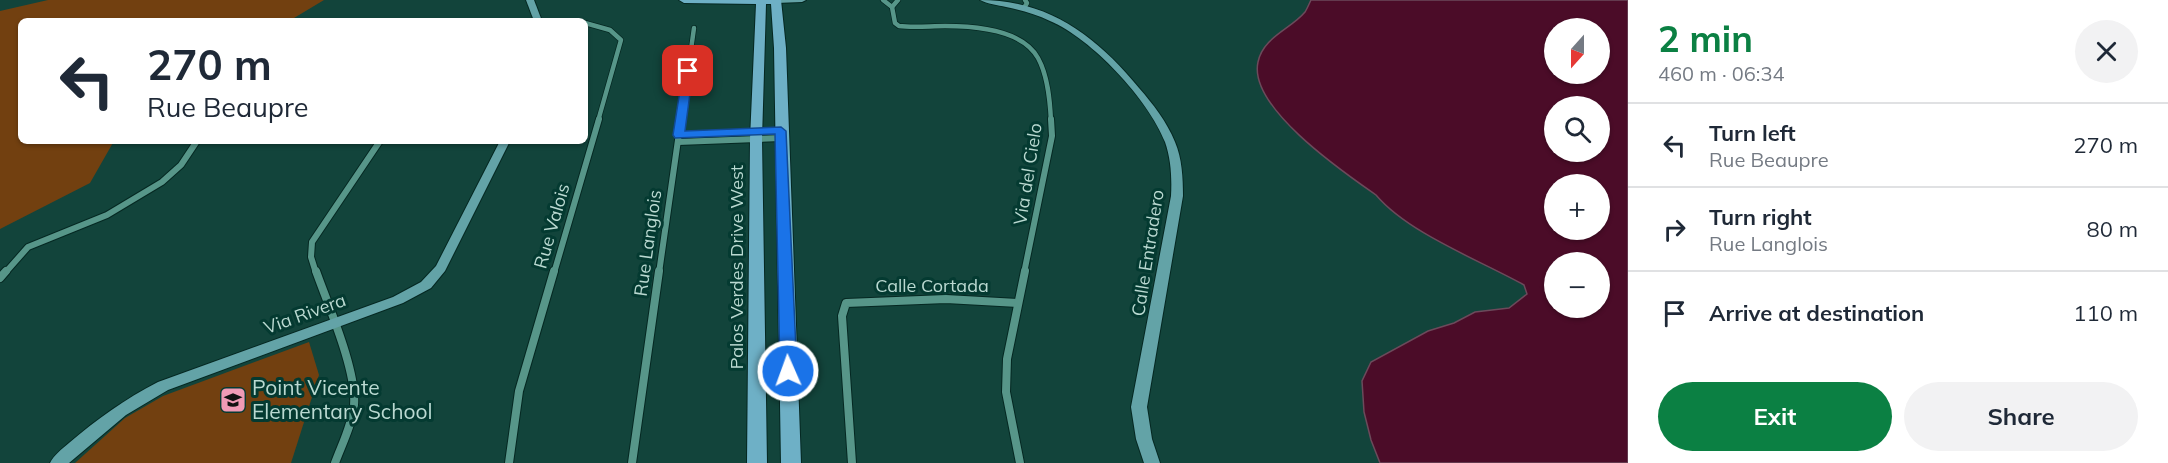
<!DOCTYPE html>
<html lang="en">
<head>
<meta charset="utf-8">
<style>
  :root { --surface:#fff; --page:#f2f2f3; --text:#1f2937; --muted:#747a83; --line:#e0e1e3; --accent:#0b8043 }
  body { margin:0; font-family:Mulish,sans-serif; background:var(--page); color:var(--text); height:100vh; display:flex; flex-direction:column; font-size:22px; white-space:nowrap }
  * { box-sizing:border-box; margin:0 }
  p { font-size:20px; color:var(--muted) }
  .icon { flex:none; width:33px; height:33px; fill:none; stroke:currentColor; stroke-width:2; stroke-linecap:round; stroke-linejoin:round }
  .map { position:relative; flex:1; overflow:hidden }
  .details { display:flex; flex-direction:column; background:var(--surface); width:540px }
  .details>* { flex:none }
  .top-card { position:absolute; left:18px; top:18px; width:570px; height:126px; border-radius:9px; box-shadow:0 2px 4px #0004; background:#fff; color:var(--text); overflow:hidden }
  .needle { width:39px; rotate:201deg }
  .controls { position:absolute; left:1544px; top:18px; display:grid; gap:12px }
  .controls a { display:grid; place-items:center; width:66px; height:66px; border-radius:50%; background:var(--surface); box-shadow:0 2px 4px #0004; font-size:30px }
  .pin { position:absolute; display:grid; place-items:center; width:51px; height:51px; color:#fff; margin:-26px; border-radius:12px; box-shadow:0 3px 9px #0006 }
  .me { position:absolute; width:66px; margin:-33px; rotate:358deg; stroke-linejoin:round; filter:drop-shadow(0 0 4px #0008) }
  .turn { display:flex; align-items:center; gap:21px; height:126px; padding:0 30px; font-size:27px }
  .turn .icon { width:78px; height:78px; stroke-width:2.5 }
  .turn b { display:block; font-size:42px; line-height:51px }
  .round { display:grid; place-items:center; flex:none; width:63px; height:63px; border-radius:32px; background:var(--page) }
  .headline { display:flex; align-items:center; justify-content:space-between; height:102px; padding:0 30px }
  h1 { font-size:36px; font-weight:700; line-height:45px; color:var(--accent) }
  .button { display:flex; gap:12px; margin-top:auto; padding:12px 30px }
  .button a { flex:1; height:69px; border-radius:36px; background:var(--accent); color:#fff; font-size:24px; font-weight:700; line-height:69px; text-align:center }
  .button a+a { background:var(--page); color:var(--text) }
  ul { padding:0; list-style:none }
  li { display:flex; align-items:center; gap:18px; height:84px; padding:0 30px; border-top:2px solid var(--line) }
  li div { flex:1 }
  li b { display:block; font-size:22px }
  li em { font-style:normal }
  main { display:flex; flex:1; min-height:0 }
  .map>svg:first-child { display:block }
  .green { fill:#724010 }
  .water { fill:#4b0c28; stroke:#6c4a5b; stroke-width:1.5; fill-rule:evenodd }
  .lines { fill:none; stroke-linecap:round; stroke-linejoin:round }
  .street-far2-casing { stroke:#052822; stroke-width:6 }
  .street-far1-casing { stroke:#052822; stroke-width:8 }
  .street-casing { stroke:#052822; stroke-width:10 }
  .secondary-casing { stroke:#052822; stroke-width:2 }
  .primary-casing { stroke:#052822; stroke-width:2 }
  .street-far2 { stroke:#579689; stroke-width:4.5 }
  .street-far1 { stroke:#579689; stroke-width:6 }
  .street { stroke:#579689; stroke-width:8 }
  .secondary { fill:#63a3a7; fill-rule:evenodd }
  .primary { fill:#6eb0c6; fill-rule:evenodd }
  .route { fill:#1a73e8; stroke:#114b97; stroke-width:1.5 }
  .labels { text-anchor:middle; stroke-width:6; stroke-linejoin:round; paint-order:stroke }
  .street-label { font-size:18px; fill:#bad9d1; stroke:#043a31 }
  .near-poi-label { font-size:21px; fill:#bad9d1; stroke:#043a31; text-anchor:start }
</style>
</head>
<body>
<main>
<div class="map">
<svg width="1628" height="463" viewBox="0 0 1628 463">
  <rect width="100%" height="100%" fill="#12443b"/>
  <g class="green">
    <polygon points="48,0 324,0 289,21 21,21 21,141 114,141 90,183 0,229 0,11"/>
    <polygon points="309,342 319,375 291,463 75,463 125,418 163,396"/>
  </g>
  <path class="water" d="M1311,0H1628V463H1380L1371,440L1364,412L1362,381L1371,362L1428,331L1454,323L1475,312L1509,308L1527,294L1524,285C1479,260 1408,233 1376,195C1343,172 1248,107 1258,62C1263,37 1291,29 1305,12C1307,9 1309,4 1311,0ZM1599,28V74H1554V28ZM1554,106H1599V152H1554ZM1599,184V230H1554V184ZM1599,262V308H1554V262Z"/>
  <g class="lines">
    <defs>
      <g id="street-far2">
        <path d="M883,0L892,7L895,23L899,26C914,28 930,26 945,26C974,26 1022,29 1038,58C1048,76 1050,101 1051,121"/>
        <polyline points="892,7 898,0"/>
        <polyline points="1024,8 1027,3 1025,0"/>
        <polyline points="585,23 610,30 621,40 598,121"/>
        <polyline points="681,121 694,28"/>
      </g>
      <g id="street-far1">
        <polyline points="679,135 781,131"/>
        <polyline points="678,142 781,138"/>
        <polyline points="5,273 28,247 107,215 162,182 181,165 197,141"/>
        <polyline points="316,273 311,257 312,242 380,141"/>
        <polyline points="554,273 599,119"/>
        <polyline points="659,273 681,119"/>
        <polyline points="1024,273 1052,136 1051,119"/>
      </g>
      <g id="street">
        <path d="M316,271C328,305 357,371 354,405C352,425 342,444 335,463"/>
        <polyline points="0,278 6,271"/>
        <polyline points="509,463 519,391 554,271"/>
        <polyline points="632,463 659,271"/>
        <polyline points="852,463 842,316 846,303 946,299 1018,303"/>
        <polyline points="1020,463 1006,392 1007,359 1025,271"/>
      </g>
      <g id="secondary">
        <polygon points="526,0 534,0 542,21 534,21"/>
        <polygon points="773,0 806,0 802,2 776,3 773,3"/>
        <path d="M980,0C1049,0 1097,37 1139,88C1153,104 1167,122 1175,142C1182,158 1183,178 1183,196L1147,407L1152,439L1160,463H1144L1136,439L1131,407L1171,196C1172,178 1171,159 1165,142C1148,99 1092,39 1050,21C1036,14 1021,10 1006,7C998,5 987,4 980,0Z"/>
        <path d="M500,141H510L445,271L431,288L403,303L168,390L126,415L69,463H50C54,455 62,449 69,443C97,419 125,399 158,382L393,297L421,282L436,266Z"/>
      </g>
      <polygon id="primary" points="679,0 781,0 786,48 801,463 781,463 774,48 771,4 766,4 762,139 767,463 747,463 750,139 756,4 684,3"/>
    </defs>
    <use href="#street-far2" class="street-far2-casing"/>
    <use href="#street-far1" class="street-far1-casing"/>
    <use href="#street" class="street-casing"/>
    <use href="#secondary" class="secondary-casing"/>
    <use href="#primary" class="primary-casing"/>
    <use href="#street-far2" class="street-far2"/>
    <use href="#street-far1" class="street-far1"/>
    <use href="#street" class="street"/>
    <use href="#secondary" class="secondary"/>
    <use href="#primary" class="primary"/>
  </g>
  <polygon class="route" points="688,68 693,71 685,131 781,127 786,131 797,371 794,375 783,375 780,371 775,134 675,138 673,135 683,71"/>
  <defs>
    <symbol id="school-square" viewBox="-11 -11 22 22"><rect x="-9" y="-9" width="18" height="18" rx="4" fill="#f09ab6" stroke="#043a31"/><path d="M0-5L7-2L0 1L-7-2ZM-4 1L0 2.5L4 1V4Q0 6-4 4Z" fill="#111"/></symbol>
  </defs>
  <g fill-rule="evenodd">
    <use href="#school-square" x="218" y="385" width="30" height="30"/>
  </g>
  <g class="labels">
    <g class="street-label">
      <text transform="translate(1028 174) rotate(-81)" y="6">Via del Cielo</text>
      <text transform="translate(552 226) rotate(-74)" y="6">Rue Valois</text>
      <text transform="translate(648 243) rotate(-82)" y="6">Rue Langlois</text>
      <text transform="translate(1148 253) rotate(-81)" y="6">Calle Entradero</text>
      <text transform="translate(737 267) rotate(-90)" y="6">Palos Verdes Drive West</text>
      <text x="932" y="292">Calle Cortada</text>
      <text transform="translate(305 314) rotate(-20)" y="6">Via Rivera</text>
    </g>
    <g class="near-poi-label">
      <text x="252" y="395">Point Vicente<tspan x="252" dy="24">Elementary School</tspan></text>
    </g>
  </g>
</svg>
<div class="controls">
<a><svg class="needle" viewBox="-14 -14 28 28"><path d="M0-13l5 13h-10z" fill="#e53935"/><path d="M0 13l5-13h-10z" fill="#747a83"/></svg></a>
<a><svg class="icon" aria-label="search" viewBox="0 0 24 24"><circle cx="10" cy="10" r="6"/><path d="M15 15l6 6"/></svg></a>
<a>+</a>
<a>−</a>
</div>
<div class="pin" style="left:688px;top:71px;background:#d93025"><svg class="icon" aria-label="arrive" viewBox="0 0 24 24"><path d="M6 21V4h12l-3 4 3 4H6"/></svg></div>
<svg class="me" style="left:788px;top:371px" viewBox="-20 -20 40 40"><circle r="17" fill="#1a73e8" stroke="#fff" stroke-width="3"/><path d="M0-11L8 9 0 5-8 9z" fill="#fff"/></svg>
<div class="top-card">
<div class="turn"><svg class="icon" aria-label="left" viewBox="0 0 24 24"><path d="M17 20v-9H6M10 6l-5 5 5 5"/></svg><div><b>270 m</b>Rue Beaupre</div></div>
</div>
</div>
<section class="details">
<div class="headline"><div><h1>2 min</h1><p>460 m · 06:34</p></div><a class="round"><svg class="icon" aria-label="close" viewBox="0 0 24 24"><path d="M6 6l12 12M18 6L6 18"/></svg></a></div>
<ul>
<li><svg class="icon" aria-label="left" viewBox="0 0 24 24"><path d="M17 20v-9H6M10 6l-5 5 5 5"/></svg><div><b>Turn left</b><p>Rue Beaupre</p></div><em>270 m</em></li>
<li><svg class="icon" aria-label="right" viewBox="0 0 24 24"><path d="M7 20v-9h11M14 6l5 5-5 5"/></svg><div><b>Turn right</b><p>Rue Langlois</p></div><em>80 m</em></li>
<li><svg class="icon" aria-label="arrive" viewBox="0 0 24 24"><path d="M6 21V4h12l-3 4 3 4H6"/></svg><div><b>Arrive at destination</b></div><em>110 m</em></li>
</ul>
<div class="button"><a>Exit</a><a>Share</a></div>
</section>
</main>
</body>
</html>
